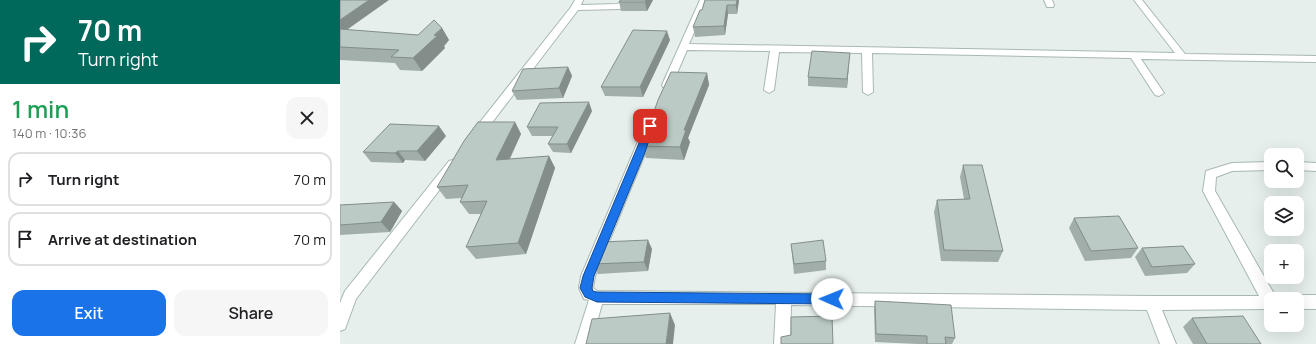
<!DOCTYPE html>
<html lang="en">
<head>
<meta charset="utf-8">
<style>
  :root { --surface:#fff; --page:#f6f6f6; --text:#202124; --muted:#757577; --line:#e0e0e0; --accent:#1a73e8 }
  body { margin:0; font-family:Manrope,sans-serif; background:var(--page); color:var(--text); height:100vh; display:flex; flex-direction:column; font-size:15px; white-space:nowrap }
  * { box-sizing:border-box; margin:0 }
  p { font-size:13px; color:var(--muted) }
  .icon { flex:none; width:22px; height:22px; fill:none; stroke:currentColor; stroke-width:2; stroke-linecap:round; stroke-linejoin:round }
  .map { position:relative; flex:1; overflow:hidden }
  .panel { display:flex; flex-direction:column; background:var(--surface); width:340px }
  .panel>* { flex:none }
  .top-card { background:#00695c; color:#fff; overflow:hidden }
  .fabs { position:absolute; left:924px; top:148px; display:grid; gap:8px }
  .fabs a { display:grid; place-items:center; width:40px; height:40px; border-radius:8px; background:var(--surface); box-shadow:0 4px 16px #0002; font-size:20px }
  .pin { position:absolute; display:grid; place-items:center; width:34px; height:34px; color:#fff; margin:-17px; border-radius:8px; box-shadow:0 2px 6px #0006 }
  .me { position:absolute; width:44px; margin:-22px; rotate:271deg; stroke-linejoin:round; filter:drop-shadow(0 0 3px #0008) }
  .turn { display:flex; align-items:center; gap:14px; height:84px; padding:0 12px; font-size:18px }
  .turn .icon { width:52px; height:52px; stroke-width:2.5 }
  .turn b { display:block; font-size:28px; line-height:34px }
  .round { display:grid; place-items:center; flex:none; width:42px; height:42px; border-radius:12px; background:var(--page) }
  .head { display:flex; align-items:center; justify-content:space-between; height:68px; padding:0 12px }
  h1 { font-size:24px; font-weight:600; line-height:30px; color:#1e9e55 }
  .primary-button { display:flex; gap:8px; margin-top:auto; padding:8px 12px }
  .primary-button a { flex:1; height:46px; border-radius:12px; background:var(--accent); color:#fff; font-size:16px; font-weight:600; line-height:46px; text-align:center }
  .primary-button a+a { background:var(--page); color:var(--text) }
  ul { padding:0; list-style:none }
  li { display:flex; align-items:center; gap:12px; height:54px; margin:0 8px 6px; padding:0 4px; border:2px solid var(--line); border-radius:12px }
  li div { flex:1 }
  li b { display:block; font-size:15px }
  li em { font-style:normal }
  main { display:flex; flex:1; min-height:0 }
  .map>svg:first-child { display:block }
  .lines { fill:none; stroke-linecap:round; stroke-linejoin:round }
  .minor-casing { stroke:#a8b8b2; stroke-width:2 }
  .minor { fill:#fff; fill-rule:evenodd }
  .wall { fill:#a1aea9 }
  .shaded-wall { fill:#838d89 }
  .building { fill:#bbcac4; stroke:#838d89 }
  .route { fill:#1a73e8; stroke:#114b97 }
</style>
</head>
<body>
<main>
<section class="panel">
<div class="top-card">
<div class="turn"><svg class="icon" aria-label="right" viewBox="0 0 24 24"><path d="M7 20v-9h11M14 6l5 5-5 5"/></svg><div><b>70 m</b>Turn right</div></div>
</div>
<div class="head"><div><h1>1 min</h1><p>140 m · 10:36</p></div><a class="round"><svg class="icon" aria-label="close" viewBox="0 0 24 24"><path d="M6 6l12 12M18 6L6 18"/></svg></a></div>
<ul>
<li><svg class="icon" aria-label="right" viewBox="0 0 24 24"><path d="M7 20v-9h11M14 6l5 5-5 5"/></svg><div><b>Turn right</b></div><em>70 m</em></li>
<li><svg class="icon" aria-label="arrive" viewBox="0 0 24 24"><path d="M6 21V4h12l-3 4 3 4H6"/></svg><div><b>Arrive at destination</b></div><em>70 m</em></li>
</ul>
<div class="primary-button"><a>Exit</a><a>Share</a></div>
</section>
<div class="map">
<svg width="976" height="344" viewBox="0 0 976 344">
  <rect width="100%" height="100%" fill="#e6efeb"/>
  <g class="lines">
    <defs>
      <g id="minor">
        <polygon points="235,0 243,0 241,5 278,4 281,0 290,0 280,9 238,10 141,137 133,137 131,134 133,131 231,7"/>
        <polygon points="360,0 368,0 349,44 835,53 794,0 802,0 845,54 976,56 976,62 801,59 824,93 819,96 815,95 791,58 532,53 533,92 528,95 523,92 522,53 439,52 434,90 429,93 424,90 430,51 347,50 332,85 331,87 323,87 322,85"/>
        <polygon points="704,0 712,0 714,5 713,7 707,7"/>
        <polygon points="308,128 314,132 255,276 253,288 257,291 812,296 919,296 863,191 866,171 892,163 931,162 931,170 892,171 876,177 875,191 937,299 931,299 931,309 822,310 836,344 820,344 807,310 451,305 450,344 434,344 436,304 262,304 251,344 235,344 249,300 244,299 239,288 241,276 302,132"/>
        <polygon points="113,160 117,161 119,164 117,167 16,299 5,329 0,331 0,303 5,291 109,161"/>
        <polygon points="957,162 976,163 976,171 957,170"/>
        <polygon points="957,295 976,295 976,309 957,309 957,299 951,299"/>
      </g>
    </defs>
    <use href="#minor" class="minor-casing"/>
    <use href="#minor" class="minor"/>
  </g>
  <g class="wall">
    <polygon points="0,0 7,30 78,35 102,28 109,40 104,46 105,48 82,71 60,70 55,63 0,60"/>
    <polygon points="313,0 307,11 281,11 279,2"/>
    <polygon points="365,0 399,0 397,14 388,14 385,35 355,37 353,27 362,10"/>
    <polygon points="330,40 303,97 265,96 261,87"/>
    <polygon points="510,53 507,88 468,86 468,77"/>
    <polygon points="228,67 232,76 223,98 177,100 172,91"/>
    <polygon points="367,73 369,85 348,138 350,142 344,160 306,158 302,146"/>
    <polygon points="252,111 231,153 213,152 208,144 212,136 192,136 187,127"/>
    <polygon points="175,122 181,134 170,159 209,156 215,168 186,254 136,259 126,247 141,214 129,214 120,202 122,198 106,199 97,187"/>
    <polygon points="106,136 85,161 65,160 63,163 31,162 23,152"/>
    <polygon points="623,165 663,251 658,262 601,261 594,212 597,200 624,199 620,177"/>
    <polygon points="54,202 62,211 50,232 0,235 0,205"/>
    <polygon points="734,218 798,248 791,258 745,261 729,228"/>
    <polygon points="451,244 486,261 486,270 454,274"/>
    <polygon points="802,248 855,264 847,273 805,276 795,257"/>
    <polygon points="312,249 308,271 258,274 252,264"/>
    <polygon points="535,301 615,338 612,344 578,344 535,342 534,309"/>
    <polygon points="852,318 921,344 853,344 843,327"/>
  </g>
  <g class="shaded-wall">
    <polygon points="29,0 49,0 1,34 0,33 0,20"/>
    <polygon points="306,0 313,0 307,11 305,2"/>
    <polygon points="397,0 399,0 397,14 396,5"/>
    <polygon points="387,5 388,14 385,35 384,26"/>
    <polygon points="102,28 109,40 104,46 105,48 82,71 73,58"/>
    <polygon points="327,31 330,40 303,97 300,87"/>
    <polygon points="510,53 509,62 507,88 507,79"/>
    <polygon points="228,67 232,76 223,98 219,88"/>
    <polygon points="367,73 369,85 348,138 350,142 344,160 340,147 344,130"/>
    <polygon points="249,102 252,111 231,153 227,144"/>
    <polygon points="175,122 181,134 163,172 156,160"/>
    <polygon points="99,126 106,136 85,161 77,151"/>
    <polygon points="58,151 65,160 63,163 55,153"/>
    <polygon points="209,156 215,168 186,254 178,243"/>
    <polygon points="54,202 62,211 50,232 41,222"/>
    <polygon points="308,240 312,249 308,271 304,262"/>
    <polygon points="330,313 335,325 333,344 326,344"/>
  </g>
  <g class="building">
    <polygon points="0,0 29,0 0,20"/>
    <polygon points="281,0 306,0 305,2 279,2"/>
    <polygon points="365,0 397,0 396,5 387,5 384,26 353,27 360,10 362,10"/>
    <polygon points="94,20 102,28 94,35 97,36 73,58 51,57 59,50 0,47 0,29 78,35"/>
    <polygon points="293,30 327,31 300,87 261,87"/>
    <polygon points="472,51 510,53 507,79 468,77"/>
    <polygon points="228,67 219,88 172,91 183,69"/>
    <polygon points="331,72 367,73 344,130 346,130 340,147 302,146 318,100"/>
    <polygon points="249,102 227,144 208,144 218,127 187,127 200,103"/>
    <polygon points="138,122 175,122 156,160 209,156 178,243 126,247 147,201 120,202 128,185 97,187 124,141"/>
    <polygon points="50,124 99,126 77,151 58,151 55,153 23,152"/>
    <polygon points="623,165 642,165 663,251 604,250 597,200 630,199"/>
    <polygon points="54,202 41,222 0,225 0,205"/>
    <polygon points="779,216 798,248 751,251 734,218"/>
    <polygon points="308,240 304,262 252,264 262,242"/>
    <polygon points="483,240 486,261 454,264 451,244"/>
    <polygon points="843,246 855,264 812,267 802,248"/>
    <polygon points="535,301 611,305 615,338 605,337 606,344 587,344 587,336 536,334"/>
    <polygon points="330,313 326,344 246,344 252,319"/>
    <polygon points="492,316 493,344 441,344 441,337 451,335 451,317"/>
    <polygon points="903,316 921,344 867,344 852,318"/>
  </g>
  <polygon class="route" points="307,124 313,124 314,126 304,155 254,276 252,288 253,291 257,292 492,294 496,295 498,299 496,302 492,304 257,302 245,297 240,288 243,276"/>
</svg>
<div class="fabs">
<a><svg class="icon" aria-label="search" viewBox="0 0 24 24"><circle cx="10" cy="10" r="6"/><path d="M15 15l6 6"/></svg></a>
<a><svg class="icon" aria-label="layers" viewBox="0 0 24 24"><path d="M12 4l9 5-9 5-9-5zM3 14l9 5 9-5"/></svg></a>
<a>+</a>
<a>−</a>
</div>
<div class="pin" style="left:310px;top:126px;background:#d93025"><svg class="icon" aria-label="arrive" viewBox="0 0 24 24"><path d="M6 21V4h12l-3 4 3 4H6"/></svg></div>
<svg class="me" style="left:492px;top:299px" viewBox="-20 -20 40 40"><circle r="19" fill="#fff"/><path d="M0-13L10 11 0 6-10 11z" fill="#1a73e8"/></svg>
</div>
</main>
</body>
</html>
